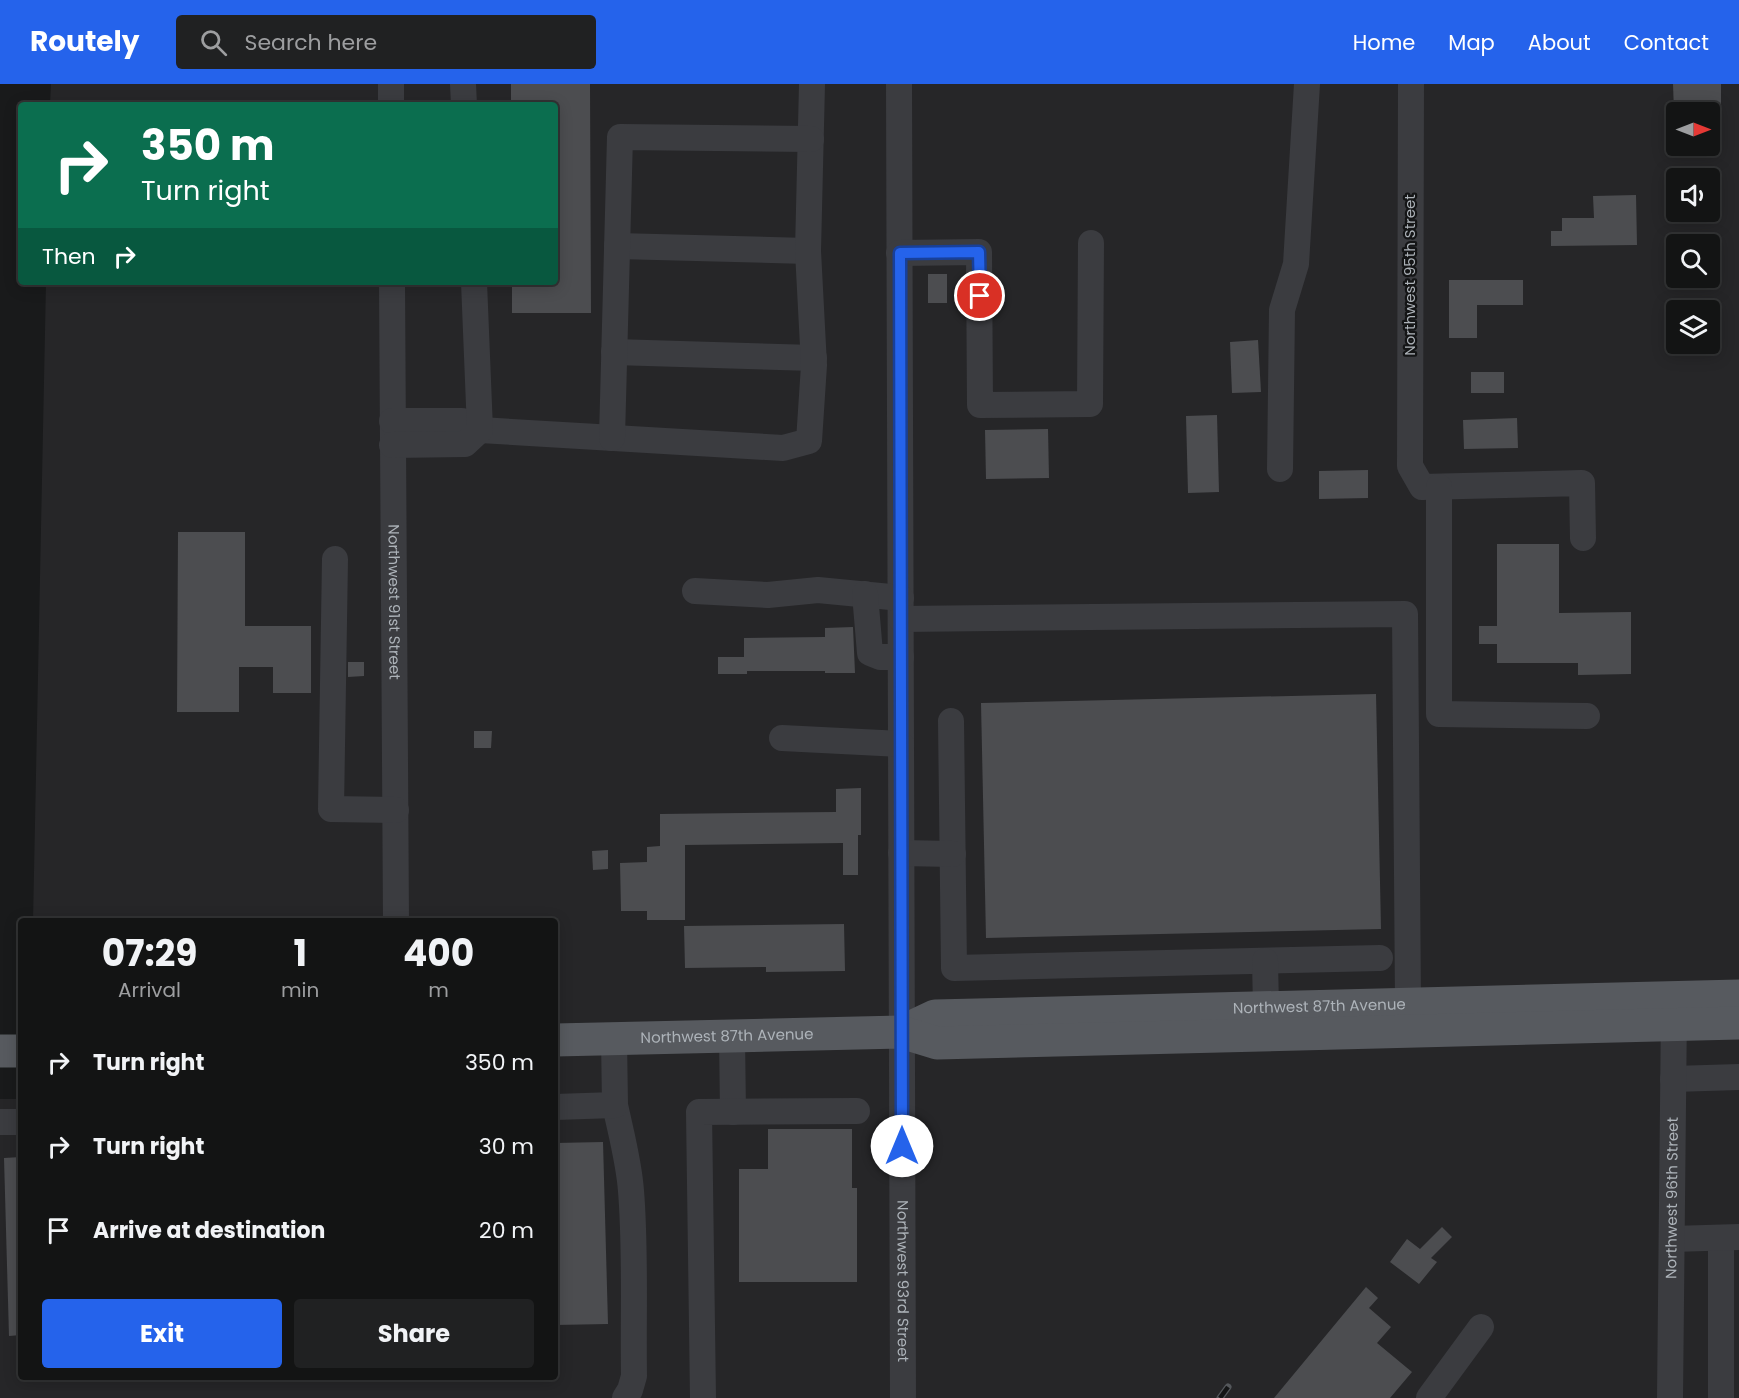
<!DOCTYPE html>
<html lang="en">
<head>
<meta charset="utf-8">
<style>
  :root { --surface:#131414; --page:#202122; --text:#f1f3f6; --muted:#9d9ea0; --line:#323334; --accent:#2563eb }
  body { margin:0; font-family:Poppins,sans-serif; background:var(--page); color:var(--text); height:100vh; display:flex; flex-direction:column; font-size:22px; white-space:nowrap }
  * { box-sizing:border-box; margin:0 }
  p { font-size:20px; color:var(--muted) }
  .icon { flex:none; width:33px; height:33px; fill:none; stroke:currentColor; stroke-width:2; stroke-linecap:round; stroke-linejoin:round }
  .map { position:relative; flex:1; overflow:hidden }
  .panel { position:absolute; left:18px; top:834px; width:540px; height:462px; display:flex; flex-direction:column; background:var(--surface); border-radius:6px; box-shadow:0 3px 15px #0003,0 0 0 2px var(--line) }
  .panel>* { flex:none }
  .top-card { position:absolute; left:18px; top:18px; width:540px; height:183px; border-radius:6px; box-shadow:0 3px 15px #0003,0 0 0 2px var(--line); background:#0b6e4f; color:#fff; overflow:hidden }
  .needle { width:39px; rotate:90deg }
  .controls { position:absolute; left:1666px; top:18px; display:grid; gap:12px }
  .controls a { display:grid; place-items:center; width:54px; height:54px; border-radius:6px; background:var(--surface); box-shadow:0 3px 15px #0003,0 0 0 2px var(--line); font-size:30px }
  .pin { position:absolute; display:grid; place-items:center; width:51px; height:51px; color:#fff; margin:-26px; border:3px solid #fff; border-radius:50%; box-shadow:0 2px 6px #0007 }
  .me { position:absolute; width:66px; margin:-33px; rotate:0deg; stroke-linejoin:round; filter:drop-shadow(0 0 4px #0008) }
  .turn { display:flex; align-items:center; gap:21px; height:126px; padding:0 24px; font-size:27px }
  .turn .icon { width:78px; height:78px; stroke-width:2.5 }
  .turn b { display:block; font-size:42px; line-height:51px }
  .then { display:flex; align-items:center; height:57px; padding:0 24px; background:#0003; gap:12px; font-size:22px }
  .eta { display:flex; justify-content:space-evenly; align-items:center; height:102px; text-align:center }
  .eta b { font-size:36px; font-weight:700; line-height:42px }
  .button { display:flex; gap:12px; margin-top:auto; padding:12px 24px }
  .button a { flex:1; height:69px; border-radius:6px; background:var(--accent); color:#fff; font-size:24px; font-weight:700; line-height:69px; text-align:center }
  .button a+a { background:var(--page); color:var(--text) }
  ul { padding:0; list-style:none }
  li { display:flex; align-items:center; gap:18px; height:84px; padding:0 24px }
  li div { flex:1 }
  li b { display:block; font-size:22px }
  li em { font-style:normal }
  header { display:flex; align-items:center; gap:36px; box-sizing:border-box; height:84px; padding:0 30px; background:var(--accent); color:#fff }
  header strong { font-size:28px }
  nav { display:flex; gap:33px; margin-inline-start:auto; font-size:21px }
  .search { width:420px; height:54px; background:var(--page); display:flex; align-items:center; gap:15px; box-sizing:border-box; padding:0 21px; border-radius:6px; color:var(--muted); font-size:22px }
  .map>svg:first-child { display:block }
  .built { fill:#262628; fill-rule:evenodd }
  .building { fill:#4c4d50 }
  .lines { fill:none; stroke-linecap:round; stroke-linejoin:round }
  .minor { stroke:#3b3c40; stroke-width:26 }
  .major { stroke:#575a5f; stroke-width:33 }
  .rail-casing { stroke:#54575b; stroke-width:7 }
  .rail { stroke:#141516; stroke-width:4.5; stroke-dasharray:14; stroke-linecap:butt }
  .route-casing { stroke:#184099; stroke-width:15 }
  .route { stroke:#2563eb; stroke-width:10 }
  .labels { text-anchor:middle; stroke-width:4.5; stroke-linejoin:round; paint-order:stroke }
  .street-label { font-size:15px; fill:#adb3b9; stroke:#141516 }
</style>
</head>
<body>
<header>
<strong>Routely</strong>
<div class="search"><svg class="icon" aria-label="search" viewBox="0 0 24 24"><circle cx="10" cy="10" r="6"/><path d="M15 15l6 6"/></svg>Search here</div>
<nav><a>Home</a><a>Map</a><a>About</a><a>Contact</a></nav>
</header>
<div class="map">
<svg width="1739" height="1314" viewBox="0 0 1739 1314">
  <rect width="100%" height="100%" fill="#191a1b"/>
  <path class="built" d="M51,0H1739V1314H0V1015H21V1293H555V837H33L46,198H555V21H50ZM1677,28H1710V62H1677ZM1677,94H1710V128H1677ZM1677,160H1710V194H1677ZM1677,226H1710V260H1677Z"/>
  <g class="building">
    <polygon points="511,0 590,0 591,229 512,229 512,198 555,198 555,21 511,21"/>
    <polygon points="1673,0 1721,0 1721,28 1674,28"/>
    <polygon points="1636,111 1637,161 1551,162 1551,147 1562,147 1562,134 1594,134 1593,112"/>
    <rect x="928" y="190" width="19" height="29"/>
    <polygon points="1449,196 1523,196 1523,221 1477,221 1477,254 1449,254"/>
    <polygon points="1258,256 1261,308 1232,309 1230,258"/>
    <rect x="1471" y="288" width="33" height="21"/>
    <polygon points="1217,331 1219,408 1188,409 1186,332"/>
    <polygon points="1517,334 1518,364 1464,365 1463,336"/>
    <polygon points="1048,345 1049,394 986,395 985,346"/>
    <polygon points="1368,386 1368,414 1319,415 1319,387"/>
    <polygon points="178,448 245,448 245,542 311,542 311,609 273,609 273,583 239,583 239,628 177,628"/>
    <polygon points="1497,460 1559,460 1559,529 1631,528 1631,590 1578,591 1578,579 1497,579 1497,560 1479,560 1479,542 1497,542"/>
    <polygon points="853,543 855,589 825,589 825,587 747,587 747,590 718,590 718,573 744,573 744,554 825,553 825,544"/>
    <polygon points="348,578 364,578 364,592 348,593"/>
    <polygon points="1376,610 1381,845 986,854 981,619"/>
    <polygon points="474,647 492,647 491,664 474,664"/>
    <polygon points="861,704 861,751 858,751 858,791 843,791 843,759 685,761 685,836 647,836 647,827 621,827 620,779 647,778 647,763 660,762 660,730 836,728 836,705"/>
    <polygon points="608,766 608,785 593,786 592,767"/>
    <polygon points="844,840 845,887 766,888 766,883 685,884 684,842"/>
    <polygon points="768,1045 852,1045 852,1104 857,1104 857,1198 739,1198 739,1085 768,1085"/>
    <polygon points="603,1058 608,1240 555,1241 555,1059"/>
    <polygon points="21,1073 21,1251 9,1252 4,1074"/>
    <polygon points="1442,1143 1452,1153 1431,1174 1437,1178 1419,1200 1390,1178 1407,1155 1420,1165"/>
    <polygon points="1366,1203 1378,1214 1369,1224 1391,1243 1377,1259 1412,1288 1390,1314 1274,1314"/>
  </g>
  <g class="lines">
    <g class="minor">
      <polyline points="391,0 391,21"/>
      <polyline points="463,0 464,21"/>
      <path id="s1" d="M899,0L903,1314"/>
      <polyline points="1411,0 1410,382 1422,403 1582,399 1583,454"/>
      <polyline points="617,162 808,167"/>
      <polyline points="899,169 979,168 980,321 1090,320 1091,159"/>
      <path id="s2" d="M392,198L396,837"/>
      <polyline points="614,268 814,274"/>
      <polyline points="392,337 462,337 480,346 783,364 809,357 814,281 808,167 812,0"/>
      <polyline points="612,354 620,53 811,55"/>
      <polyline points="392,361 465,360 480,346 474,198"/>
      <polyline points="1280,385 1282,226 1296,180 1307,0"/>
      <polyline points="1439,403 1439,630 1587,632"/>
      <polyline points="335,475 331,725 396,726"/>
      <polyline points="695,507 768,511 818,506 901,514"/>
      <polyline points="865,510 870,569 880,573 901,573"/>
      <polyline points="901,535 1405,530 1408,920"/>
      <polyline points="951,637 954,884 1380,874"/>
      <polyline points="782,654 901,660"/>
      <polyline points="901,769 953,770"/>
      <polyline points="1265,877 1266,923"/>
      <polyline points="732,952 733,1028"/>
      <polyline points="1673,995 1739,993"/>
      <path d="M615,1021C621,1049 629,1078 631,1107C636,1168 633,1231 634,1292L630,1306L625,1314"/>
      <polyline points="555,1023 615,1021 614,955"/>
      <polyline points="0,1038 21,1038"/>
      <polyline points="1721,1154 1721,1314"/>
      <polyline points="1672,1155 1739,1153"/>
      <polyline points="703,1314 699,1028 857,1027"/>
      <polyline points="1429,1314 1481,1243"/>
      <path id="s3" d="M1670,1314L1674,924"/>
    </g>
    <g class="major">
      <path id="s4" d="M901,948L935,932L1739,912"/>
      <path id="s5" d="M555,956L901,948L937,959L1739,939"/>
      <polyline points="0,967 21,967"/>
    </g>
    <defs>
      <polyline id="rail" points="1220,1314 1228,1303"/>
    </defs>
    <use href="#rail" class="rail-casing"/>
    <use href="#rail" class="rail"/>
  </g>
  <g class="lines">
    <defs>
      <polyline id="route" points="902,1062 900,169 979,168 980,212"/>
    </defs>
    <use href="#route" class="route-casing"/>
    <use href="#route" class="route"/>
  </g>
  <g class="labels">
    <g class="street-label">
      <text transform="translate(1410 191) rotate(-90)" y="5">Northwest 95th Street</text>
      <text dy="5" stroke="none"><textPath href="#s2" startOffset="320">Northwest 91st Street</textPath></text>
      <text dy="5" stroke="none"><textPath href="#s4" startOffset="422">Northwest 87th Avenue</textPath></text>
      <text dy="5" stroke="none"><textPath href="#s5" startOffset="172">Northwest 87th Avenue</textPath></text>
      <text dy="5" stroke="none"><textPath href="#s3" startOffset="200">Northwest 96th Street</textPath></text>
      <text dy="5" stroke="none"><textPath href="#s1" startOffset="1197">Northwest 93rd Street</textPath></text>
    </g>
  </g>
</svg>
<div class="controls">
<a><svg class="needle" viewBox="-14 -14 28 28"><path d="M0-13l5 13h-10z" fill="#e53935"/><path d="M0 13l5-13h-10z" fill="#9d9ea0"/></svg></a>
<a><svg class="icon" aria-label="sound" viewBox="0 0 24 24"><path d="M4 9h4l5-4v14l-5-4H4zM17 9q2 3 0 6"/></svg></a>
<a><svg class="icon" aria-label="search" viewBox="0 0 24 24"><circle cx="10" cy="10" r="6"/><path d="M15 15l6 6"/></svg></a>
<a><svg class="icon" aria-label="layers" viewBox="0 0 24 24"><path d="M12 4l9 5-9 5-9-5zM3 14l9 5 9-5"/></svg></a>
</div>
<div class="pin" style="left:980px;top:212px;background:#d93025"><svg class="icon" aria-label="arrive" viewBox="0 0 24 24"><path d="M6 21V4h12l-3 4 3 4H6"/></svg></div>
<svg class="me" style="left:902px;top:1062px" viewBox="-20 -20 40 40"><circle r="19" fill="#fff"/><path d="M0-13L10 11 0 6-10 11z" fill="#2563eb"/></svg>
<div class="top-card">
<div class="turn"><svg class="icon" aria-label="right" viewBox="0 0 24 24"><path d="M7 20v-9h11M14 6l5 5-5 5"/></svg><div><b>350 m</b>Turn right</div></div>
<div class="then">Then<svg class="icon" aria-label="right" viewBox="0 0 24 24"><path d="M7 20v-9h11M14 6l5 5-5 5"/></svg></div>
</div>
<section class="panel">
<div class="eta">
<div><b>07:29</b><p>Arrival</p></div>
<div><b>1</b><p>min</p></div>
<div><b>400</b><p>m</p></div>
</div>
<ul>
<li><svg class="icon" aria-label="right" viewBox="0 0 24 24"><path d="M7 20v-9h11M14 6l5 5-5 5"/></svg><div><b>Turn right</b></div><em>350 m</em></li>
<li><svg class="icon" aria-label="right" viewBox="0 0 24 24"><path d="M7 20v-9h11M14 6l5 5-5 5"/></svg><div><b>Turn right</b></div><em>30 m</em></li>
<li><svg class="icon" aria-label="arrive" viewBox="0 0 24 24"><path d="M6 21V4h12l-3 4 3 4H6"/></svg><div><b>Arrive at destination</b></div><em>20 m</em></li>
</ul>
<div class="button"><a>Exit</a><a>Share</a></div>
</section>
</div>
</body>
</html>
